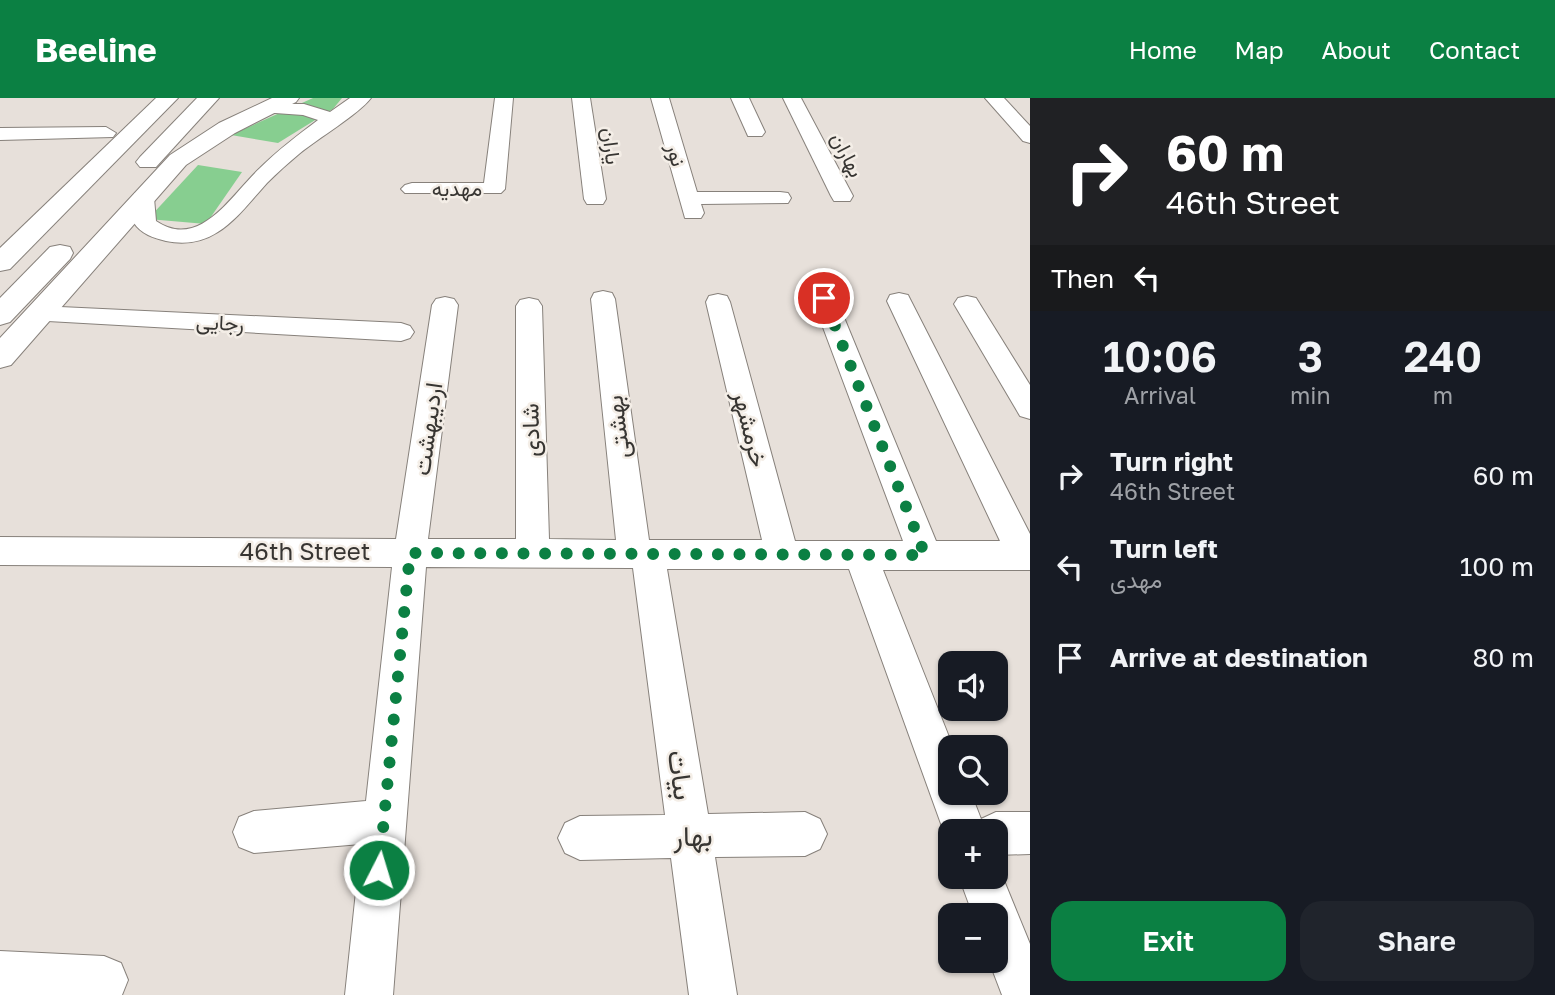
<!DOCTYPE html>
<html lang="en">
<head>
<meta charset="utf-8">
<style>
  :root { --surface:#171b24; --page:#20242c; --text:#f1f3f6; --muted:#9ea1a6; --accent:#0b8043 }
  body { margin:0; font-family:"Golos Text",Vazirmatn,sans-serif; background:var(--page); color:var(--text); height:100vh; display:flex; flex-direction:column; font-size:26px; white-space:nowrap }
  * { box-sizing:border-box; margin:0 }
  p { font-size:23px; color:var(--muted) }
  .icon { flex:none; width:38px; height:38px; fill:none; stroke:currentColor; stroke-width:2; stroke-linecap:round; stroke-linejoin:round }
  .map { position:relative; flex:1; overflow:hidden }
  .panel { display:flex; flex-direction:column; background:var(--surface); width:525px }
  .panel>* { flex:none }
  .banner { background:#202124; color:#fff; overflow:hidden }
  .controls { position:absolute; left:938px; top:553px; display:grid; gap:14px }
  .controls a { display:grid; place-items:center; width:70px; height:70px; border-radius:14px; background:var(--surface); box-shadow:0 2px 5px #0004; font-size:35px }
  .pin { position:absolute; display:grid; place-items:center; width:60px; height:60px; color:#fff; margin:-30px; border:4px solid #fff; border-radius:50%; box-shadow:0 2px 7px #0007 }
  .me { position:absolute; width:77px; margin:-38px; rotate:5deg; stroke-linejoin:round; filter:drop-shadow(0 0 5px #0008) }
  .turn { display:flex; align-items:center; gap:24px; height:147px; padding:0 21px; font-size:32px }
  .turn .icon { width:91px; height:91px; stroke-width:2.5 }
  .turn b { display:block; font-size:49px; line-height:60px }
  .then { display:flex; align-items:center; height:66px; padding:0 21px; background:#0003; gap:14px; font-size:26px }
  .eta { display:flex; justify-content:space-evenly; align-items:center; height:119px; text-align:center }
  .eta b { font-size:42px; font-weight:600; line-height:49px }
  .action { display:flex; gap:14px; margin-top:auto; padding:14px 21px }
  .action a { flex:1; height:80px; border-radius:21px; background:var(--accent); color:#fff; font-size:28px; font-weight:600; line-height:80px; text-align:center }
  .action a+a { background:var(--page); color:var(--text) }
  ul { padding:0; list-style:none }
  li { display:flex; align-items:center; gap:21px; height:91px; padding:0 21px }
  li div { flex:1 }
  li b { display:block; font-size:26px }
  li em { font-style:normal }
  header { display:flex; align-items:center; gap:42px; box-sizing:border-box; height:98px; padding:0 35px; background:var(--accent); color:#fff }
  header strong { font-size:33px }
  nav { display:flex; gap:38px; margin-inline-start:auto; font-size:24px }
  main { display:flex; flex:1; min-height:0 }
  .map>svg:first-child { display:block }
  .green { fill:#87ce90 }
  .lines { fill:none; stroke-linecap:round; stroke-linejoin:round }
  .minor-casing { stroke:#87817b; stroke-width:2 }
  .major-casing { stroke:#87817b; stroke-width:2 }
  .minor { fill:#fff; fill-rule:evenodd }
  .major { fill:#fff; fill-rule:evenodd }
  .route { stroke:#0b8043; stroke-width:12; stroke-dasharray:0 21.6 }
  .labels { text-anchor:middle; stroke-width:5; stroke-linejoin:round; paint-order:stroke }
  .far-street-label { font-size:21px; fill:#373532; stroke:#f4eee7 }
  .street-label { font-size:24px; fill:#373532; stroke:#f4eee7 }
  .near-street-label { font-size:28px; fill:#373532; stroke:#f4eee7 }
</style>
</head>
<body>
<header>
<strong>Beeline</strong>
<nav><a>Home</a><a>Map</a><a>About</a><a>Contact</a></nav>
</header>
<main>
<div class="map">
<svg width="1030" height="897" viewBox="0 0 1030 897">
  <rect width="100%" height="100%" fill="#e7e0da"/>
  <g class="green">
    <polygon points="313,0 342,0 333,11 278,45 231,37"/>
    <polygon points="198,67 242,74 206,126 148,121"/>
  </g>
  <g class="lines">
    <defs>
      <g id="minor">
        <path d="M350,0H371C359,16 317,41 299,56C288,65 277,75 267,85C238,117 215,153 166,143C154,140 141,136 134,125L132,100L135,95H151L154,100L156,123C200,153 232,96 260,70C278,52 298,37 318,22L303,17L261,14L258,10L261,6H304L330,14Z"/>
        <polygon points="495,0 513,0 505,91 501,95 405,95 401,91 405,87 412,85 484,85"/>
        <polygon points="572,0 590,0 606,101 603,106 587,106 584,101"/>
        <polygon points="651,0 669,0 697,94 780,94 788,95 791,100 788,105 701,106 704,115 701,120 685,120"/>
        <polygon points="731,0 749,0 765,34 762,38 748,38"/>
        <polygon points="783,0 801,0 853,98 850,103 834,103 831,98"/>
        <polygon points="985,0 1004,0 1030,28 1030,45 1023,43"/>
        <polygon points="106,29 116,35 113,39 0,42 0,30"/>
        <polygon points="824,192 833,194 836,200 936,443 1000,443 887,203 890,197 899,195 908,197 911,203 1030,436 1030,472 883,472 953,649 950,649 950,695 971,695 981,721 996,714 1030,714 1030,756 996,757 996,733 950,733 949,748 849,471 667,471 708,716 805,714 820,721 827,736 820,751 805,758 715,759 737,897 689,897 671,760 580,762 565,755 558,740 565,725 580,718 665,717 633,470 426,469 393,897 345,897 361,746 254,755 239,749 233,734 239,719 254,713 366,703 392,469 0,467 0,439 396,441 432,207 436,201 445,199 454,201 458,207 428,441 516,441 516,208 520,202 529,200 538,202 542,208 549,441 616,442 591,201 594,195 603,193 612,195 615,201 649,442 762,442 706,204 709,198 718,196 727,198 730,204 795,443 903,443 812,200 815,194"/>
        <polygon points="967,198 976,200 1030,287 1030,321 1020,318 954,206 958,200"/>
        <polygon points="39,208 401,225 410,228 414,234 410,240 401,243 30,222 26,216 30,210"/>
        <polygon points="996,763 1030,846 1030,897 1002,897 989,863 996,863 996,817 973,817 959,779 996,779"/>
        <polygon points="0,853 104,858 121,865 128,882 122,897 0,897"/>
      </g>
      <g id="major">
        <polygon points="156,0 178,0 10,171 0,173 0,150"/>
        <polygon points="197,0 219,0 156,69 140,69 136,64 140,59"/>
        <polygon points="272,0 299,0 296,4 235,35 186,67 11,267 0,270 0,240 170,57 219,25"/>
        <polygon points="60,147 70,149 73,155 70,161 10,224 0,227 0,200 50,149"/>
      </g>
    </defs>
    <use href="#minor" class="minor-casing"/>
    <use href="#major" class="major-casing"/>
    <use href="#minor" class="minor"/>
    <use href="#major" class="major"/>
  </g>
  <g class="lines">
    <polyline class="route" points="379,772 410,455 925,457 824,200"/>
  </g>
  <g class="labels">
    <g class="far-street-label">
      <text transform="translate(611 48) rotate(83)" y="7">یاران</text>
      <text transform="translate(676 57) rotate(74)" y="7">نور</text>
      <text transform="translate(847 57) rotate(63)" y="7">بهاران</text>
      <text x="457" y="98">مهدیه</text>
      <text transform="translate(220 225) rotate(3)" y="7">رجایی</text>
    </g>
    <g class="street-label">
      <text transform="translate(618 329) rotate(-97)" y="8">بهشتی</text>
      <text transform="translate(428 331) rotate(-82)" y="8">اردیبهشت</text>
      <text transform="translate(750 331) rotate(76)" y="8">خرمشهر</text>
      <text transform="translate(531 332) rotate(-91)" y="8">شادی</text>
      <text x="305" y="462">46th Street</text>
    </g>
    <g class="near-street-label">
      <text transform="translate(681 677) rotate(82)" y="10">بیات</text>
      <text transform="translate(693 738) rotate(-1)" y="10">بهار</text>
    </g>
  </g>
</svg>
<div class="controls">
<a><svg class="icon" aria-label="sound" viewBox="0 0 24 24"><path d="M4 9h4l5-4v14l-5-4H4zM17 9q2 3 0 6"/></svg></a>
<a><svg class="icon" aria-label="search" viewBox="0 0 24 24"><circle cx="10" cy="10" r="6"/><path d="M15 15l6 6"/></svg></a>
<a>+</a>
<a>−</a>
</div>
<div class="pin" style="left:824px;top:200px;background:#d93025"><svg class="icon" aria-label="arrive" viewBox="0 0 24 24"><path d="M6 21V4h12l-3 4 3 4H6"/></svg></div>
<svg class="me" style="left:379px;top:772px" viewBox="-20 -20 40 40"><circle r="17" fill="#0b8043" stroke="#fff" stroke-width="3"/><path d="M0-11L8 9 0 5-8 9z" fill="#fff"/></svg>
</div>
<section class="panel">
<div class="banner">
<div class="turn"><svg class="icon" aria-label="right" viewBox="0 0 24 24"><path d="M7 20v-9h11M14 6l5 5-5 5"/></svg><div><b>60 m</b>46th Street</div></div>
<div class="then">Then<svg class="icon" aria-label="left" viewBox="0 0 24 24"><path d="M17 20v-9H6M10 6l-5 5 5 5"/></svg></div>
</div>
<div class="eta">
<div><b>10:06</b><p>Arrival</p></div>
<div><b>3</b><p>min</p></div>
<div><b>240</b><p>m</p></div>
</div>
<ul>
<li><svg class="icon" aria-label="right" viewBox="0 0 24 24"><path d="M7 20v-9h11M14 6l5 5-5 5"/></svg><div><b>Turn right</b><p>46th Street</p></div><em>60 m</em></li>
<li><svg class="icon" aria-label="left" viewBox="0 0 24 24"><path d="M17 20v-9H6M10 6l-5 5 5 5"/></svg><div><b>Turn left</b><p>مهدی</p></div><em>100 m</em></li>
<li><svg class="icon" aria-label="arrive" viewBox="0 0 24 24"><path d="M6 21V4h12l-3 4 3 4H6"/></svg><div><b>Arrive at destination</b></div><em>80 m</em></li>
</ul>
<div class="action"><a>Exit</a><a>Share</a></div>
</section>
</main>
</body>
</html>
